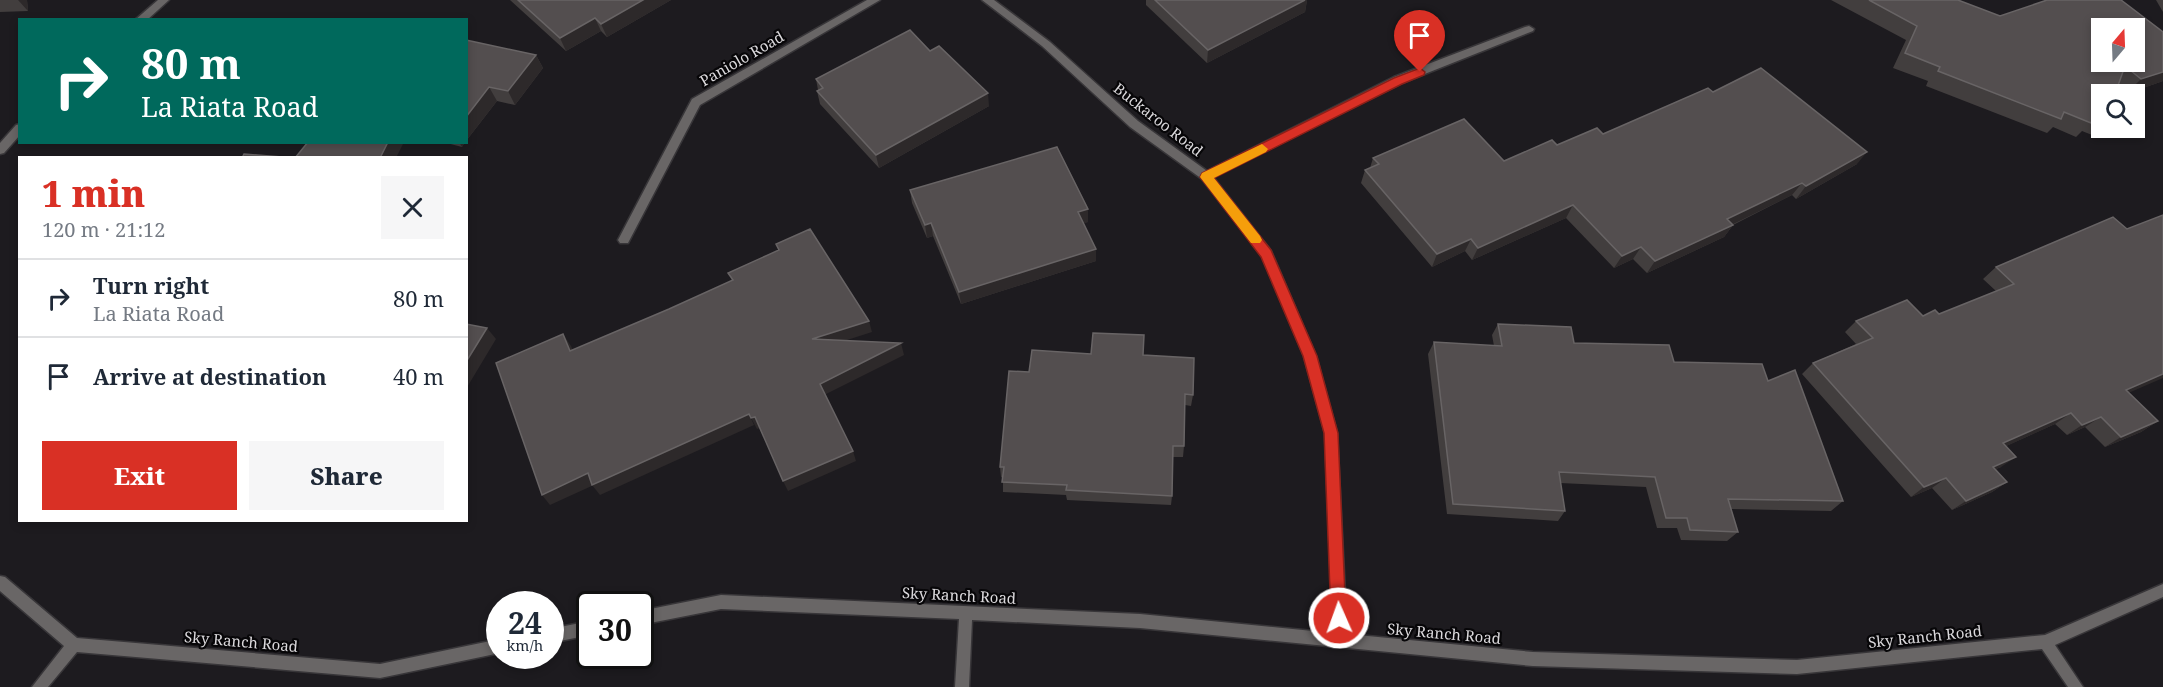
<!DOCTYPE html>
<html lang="en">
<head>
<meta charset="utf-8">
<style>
  :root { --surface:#fff; --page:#f6f6f7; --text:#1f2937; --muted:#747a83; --line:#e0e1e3; --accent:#d93025 }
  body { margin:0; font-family:"Noto Serif",serif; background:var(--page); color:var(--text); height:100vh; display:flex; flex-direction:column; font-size:22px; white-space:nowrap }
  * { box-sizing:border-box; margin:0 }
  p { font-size:20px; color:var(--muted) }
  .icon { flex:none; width:33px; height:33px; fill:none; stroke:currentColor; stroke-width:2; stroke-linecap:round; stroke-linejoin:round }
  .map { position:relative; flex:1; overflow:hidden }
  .sheet { position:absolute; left:18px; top:156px; width:450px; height:366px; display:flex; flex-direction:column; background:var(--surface); border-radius:0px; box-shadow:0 3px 9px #0003 }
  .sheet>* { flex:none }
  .top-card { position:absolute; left:18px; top:18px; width:450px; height:126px; border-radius:0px; box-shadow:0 3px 9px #0003; background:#00695c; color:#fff; overflow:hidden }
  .needle { width:39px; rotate:19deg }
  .tools { position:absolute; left:2091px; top:18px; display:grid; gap:12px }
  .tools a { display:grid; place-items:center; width:54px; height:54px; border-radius:0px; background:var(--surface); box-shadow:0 3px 9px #0003; font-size:30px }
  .speed { position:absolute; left:486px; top:591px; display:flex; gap:12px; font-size:30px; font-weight:700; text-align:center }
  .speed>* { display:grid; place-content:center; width:78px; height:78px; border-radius:50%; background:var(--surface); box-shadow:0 3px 9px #0003; line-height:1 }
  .speed small { font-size:15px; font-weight:400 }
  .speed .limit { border:3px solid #111; border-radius:9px; background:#fff; color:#111 }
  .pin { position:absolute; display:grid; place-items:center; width:51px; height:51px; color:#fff; margin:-62px -26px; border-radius:50% 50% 50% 0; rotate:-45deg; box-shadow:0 0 6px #0007 }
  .pin .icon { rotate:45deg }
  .me { position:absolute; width:66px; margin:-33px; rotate:358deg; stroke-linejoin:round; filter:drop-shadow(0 0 4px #0008) }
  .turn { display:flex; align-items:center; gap:21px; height:126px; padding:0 24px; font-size:27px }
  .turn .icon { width:78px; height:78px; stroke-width:2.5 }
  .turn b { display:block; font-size:42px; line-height:51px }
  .round { display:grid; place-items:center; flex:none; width:63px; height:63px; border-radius:0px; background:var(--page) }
  .head { display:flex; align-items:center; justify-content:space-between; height:102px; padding:0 24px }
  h1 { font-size:36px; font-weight:800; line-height:45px; color:var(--accent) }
  .primary-button { display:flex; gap:12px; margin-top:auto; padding:12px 24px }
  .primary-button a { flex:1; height:69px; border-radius:0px; background:var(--accent); color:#fff; font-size:24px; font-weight:800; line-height:69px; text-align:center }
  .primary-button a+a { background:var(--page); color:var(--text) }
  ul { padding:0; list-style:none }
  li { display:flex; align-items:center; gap:18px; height:78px; padding:0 24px; border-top:2px solid var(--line) }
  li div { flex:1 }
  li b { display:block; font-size:22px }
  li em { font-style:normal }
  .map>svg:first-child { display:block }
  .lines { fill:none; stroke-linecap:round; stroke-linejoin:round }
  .minor-casing { stroke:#383639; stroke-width:3 }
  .minor { fill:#696666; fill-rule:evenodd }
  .wall { fill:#423e3e }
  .shaded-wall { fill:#2d292a }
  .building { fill:#534e4f; stroke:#686465; stroke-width:1.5; fill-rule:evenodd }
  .route { fill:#d93025; stroke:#8d1f18; stroke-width:1.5 }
  .slow { fill:#f59e0b }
  .labels { text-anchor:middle; stroke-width:4.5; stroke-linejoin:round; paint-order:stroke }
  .street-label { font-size:15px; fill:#dbd9dc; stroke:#070608 }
</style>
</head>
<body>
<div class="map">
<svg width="2163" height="687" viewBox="0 0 2163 687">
  <rect width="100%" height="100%" fill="#1d1b1f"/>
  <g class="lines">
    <defs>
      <g id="minor">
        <polygon points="158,0 169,0 147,20 135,20"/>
        <polygon points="867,0 880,0 700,105 628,243 620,243 618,240 692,99"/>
        <polygon points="982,0 994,0 1050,42 1138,121 1207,171 1394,77 1525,27 1529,26 1534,29 1533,31 1402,83 1213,177 1271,251 1316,356 1337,433 1347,634 1533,652 1797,660 2045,635 2163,584 2163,597 2055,645 2083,687 2068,687 2042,649 1797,674 1533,666 1140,628 972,620 969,687 955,687 959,619 721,609 640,625 640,611 721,595 1140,614 1333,633 1325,433 1304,356 1262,256 1202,179 1130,127 1042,46"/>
        <polygon points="20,124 20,135 4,153 0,154 0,143 16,125"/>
        <polygon points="0,576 5,577 77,638 380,664 500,639 500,653 380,678 77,652 48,687 32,687 64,646 0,591"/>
        <polygon points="590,621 590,635 550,643 550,629"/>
      </g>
    </defs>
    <use href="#minor" class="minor-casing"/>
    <use href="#minor" class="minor"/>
  </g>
  <g class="wall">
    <polygon points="0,0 27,0 28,11 0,12"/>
    <polygon points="510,0 671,0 607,37 601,31 566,51"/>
    <polygon points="1146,0 1307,0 1305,12 1207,63 1146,5"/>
    <polygon points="1831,0 1958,0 2000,16 2163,32 2163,81 2126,94 2118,87 2102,94 2102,126 2092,135 2082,131 2076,137 2053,127 2047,133 1926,86 1928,81 1893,68 1906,40"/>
    <polygon points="2156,0 2163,0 2163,12"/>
    <polygon points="466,40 536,55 543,68 515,105 497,101 466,141"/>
    <polygon points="930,51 989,106 879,168 820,104 817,91 818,90 816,79"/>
    <polygon points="1713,92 1857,164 1796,199 1792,195 1733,225 1724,237 1647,273 1633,259 1614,268 1566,218 1472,260 1465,251 1432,267 1361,183 1365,170 1370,168 1373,158 1504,161 1557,145 1603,134"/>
    <polygon points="443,142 465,142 462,147"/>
    <polygon points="910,190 1088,209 1088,222 1083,223 1096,261 961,304 933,236 927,238 912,203"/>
    <polygon points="1996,267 2158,421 2141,432 2105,447 2085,427 2067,435 2055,424 2006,446 2001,467 1996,469 2007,482 1992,492 1952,510 1932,488 1911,497 1802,374 1813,363 1856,344 1845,332 1856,321 1939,314 1996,291 1983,279"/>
    <polygon points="1498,324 1574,343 1674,362 1768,381 1843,501 1831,511 1731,509 1738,532 1727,541 1681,540 1677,528 1657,528 1646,487 1560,483 1565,511 1558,521 1447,514 1428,354 1434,342 1494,346 1492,335"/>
    <polygon points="1091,354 1143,355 1193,395 1191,406 1185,405 1184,446 1183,457 1173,457 1172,496 1171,505 1067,500 1066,495 1003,492 1003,478 1001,477 1000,467"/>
  </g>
  <g class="shaded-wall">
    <polygon points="18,0 27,0 28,11"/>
    <polygon points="643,0 671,0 607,37 601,24"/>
    <polygon points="1305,0 1307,0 1305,12 1207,63 1208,50"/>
    <polygon points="595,18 601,31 566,51 560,38"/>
    <polygon points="536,55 543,68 515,105 508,91"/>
    <polygon points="2163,72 2163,81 2126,94 2141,79"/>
    <polygon points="489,87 497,101 466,141 466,117"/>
    <polygon points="988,93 989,106 879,168 876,155"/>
    <polygon points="388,142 404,142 396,158 380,158"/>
    <polygon points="459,142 465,142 462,147"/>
    <polygon points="1867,152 1857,164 1796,199 1806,186"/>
    <polygon points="1802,183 1792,195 1719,231 1733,225 1724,237 1647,273 1655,261 1727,219"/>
    <polygon points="1573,205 1566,218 1472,260 1478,248"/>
    <polygon points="1088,209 1088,222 1078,225 1078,212"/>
    <polygon points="931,223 933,236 927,238 925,225"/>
    <polygon points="1471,239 1465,251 1432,267 1437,254"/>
    <polygon points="1641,247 1633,259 1614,268 1622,256"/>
    <polygon points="1096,249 1096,261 961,304 959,292"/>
    <polygon points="869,321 872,332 816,350 812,339"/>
    <polygon points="487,328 496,339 466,389 466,362"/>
    <polygon points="563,334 571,346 578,362 570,351"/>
    <polygon points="901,343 904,355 824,395 820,384"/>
    <polygon points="2163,374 2163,378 2110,401 2126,390"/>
    <polygon points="2071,413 2055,424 1989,454 2003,443"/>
    <polygon points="749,414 754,425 600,495 592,485"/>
    <polygon points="755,417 760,428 757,429 751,418"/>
    <polygon points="2101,417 2085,427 2067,435 2082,425"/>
    <polygon points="2158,421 2141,432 2105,447 2121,437"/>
    <polygon points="853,451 856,461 788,491 783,481"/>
    <polygon points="2016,457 2001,467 1979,477 1993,467"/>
    <polygon points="588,473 596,484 550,505 542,495"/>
    <polygon points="1946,478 1932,488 1911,497 1924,487"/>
    <polygon points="2007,482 1992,492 1952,510 1966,501"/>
  </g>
  <g class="building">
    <polygon points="518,0 643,0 601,24 595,18 560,38"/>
    <polygon points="1155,0 1305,0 1208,50"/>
    <path d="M1869,0H1958L2000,16L2047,0H2121L2163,32V72L2141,79L2125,66L2115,94H2102V118L2094,115L2091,123L2064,112L2061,119L1938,71L1940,67L1905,53L1917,26ZM2102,28H2134V62H2102Z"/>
    <polygon points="910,30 930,51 939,46 988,93 876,155 817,91 823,88 816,79"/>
    <polygon points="466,40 536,55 508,91 489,87 466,117"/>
    <polygon points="1761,68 1867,152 1806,186 1802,183 1727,219 1733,225 1655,261 1641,247 1622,256 1573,205 1478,248 1471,239 1437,254 1365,170 1379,164 1373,158 1464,119 1504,161 1552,140 1557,145 1597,128 1603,134 1708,88 1713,92"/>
    <polygon points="308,142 388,142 380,158 295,158"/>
    <polygon points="1057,147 1088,209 1078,212 1096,249 959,292 931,223 925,225 910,190"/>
    <polygon points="244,154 295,158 242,158"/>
    <polygon points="2163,215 2163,374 2126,390 2158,421 2121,437 2101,417 2082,425 2071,413 2003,443 2016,457 1993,467 2007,482 1966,501 1946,478 1924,487 1813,363 1873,338 1856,321 1907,300 1923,316 1935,310 1939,314 2014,284 1996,267 2113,217 2127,229"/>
    <polygon points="810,229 869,321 812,339 901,343 820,384 853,451 783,481 755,417 751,418 749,414 592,485 588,473 542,495 496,363 563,334 570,351 669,309 733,280 728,273 779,250 776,244"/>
    <polygon points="466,324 487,328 466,362"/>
    <polygon points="1498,324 1571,327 1574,343 1669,345 1674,362 1762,364 1768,381 1795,370 1843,501 1728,499 1738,532 1690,530 1687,518 1666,518 1655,477 1559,472 1565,511 1453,504 1434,342 1502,346"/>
    <polygon points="1093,333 1144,335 1143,355 1194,358 1193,395 1185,394 1184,446 1173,446 1172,496 1066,490 1067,485 1002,482 1004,467 1000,467 1009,371 1029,372 1032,350 1091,354"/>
  </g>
  <polygon class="route" points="1420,68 1425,72 1424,75 1402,84 1214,178 1271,250 1317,356 1338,433 1346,618 1344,623 1339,625 1333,623 1331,618 1324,433 1303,356 1261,257 1200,177 1202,173 1394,78"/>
  <polygon class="slow" points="1262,144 1268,149 1266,152 1214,178 1260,236 1262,240 1260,243 1251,243 1200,177 1202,173"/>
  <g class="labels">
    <g class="street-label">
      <text transform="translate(742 59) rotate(-30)" y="5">Paniolo Road</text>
      <text transform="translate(1158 120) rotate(38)" y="5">Buckaroo Road</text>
      <text transform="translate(959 596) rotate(3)" y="5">Sky Ranch Road</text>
      <text transform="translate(1444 634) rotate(5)" y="5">Sky Ranch Road</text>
      <text transform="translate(1925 637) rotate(-6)" y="5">Sky Ranch Road</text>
      <text transform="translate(241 642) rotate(5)" y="5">Sky Ranch Road</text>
    </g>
  </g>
</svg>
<div class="tools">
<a><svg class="needle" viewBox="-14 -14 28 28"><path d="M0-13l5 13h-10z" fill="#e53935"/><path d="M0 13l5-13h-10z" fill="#747a83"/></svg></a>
<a><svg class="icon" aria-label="search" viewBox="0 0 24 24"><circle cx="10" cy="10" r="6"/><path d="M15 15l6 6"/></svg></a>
</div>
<div class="speed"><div>24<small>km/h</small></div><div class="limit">30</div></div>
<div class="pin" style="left:1420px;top:72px;background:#d93025"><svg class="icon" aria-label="arrive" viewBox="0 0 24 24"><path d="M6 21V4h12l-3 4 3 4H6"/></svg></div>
<svg class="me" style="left:1339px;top:618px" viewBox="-20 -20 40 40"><circle r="17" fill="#d93025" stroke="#fff" stroke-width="3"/><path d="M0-11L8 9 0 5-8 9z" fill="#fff"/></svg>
<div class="top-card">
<div class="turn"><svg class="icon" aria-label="right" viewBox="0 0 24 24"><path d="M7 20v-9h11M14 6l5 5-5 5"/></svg><div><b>80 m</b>La Riata Road</div></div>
</div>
<section class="sheet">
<div class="head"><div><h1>1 min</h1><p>120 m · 21:12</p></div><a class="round"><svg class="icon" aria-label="close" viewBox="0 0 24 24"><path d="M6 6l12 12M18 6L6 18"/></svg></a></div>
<ul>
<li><svg class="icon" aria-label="right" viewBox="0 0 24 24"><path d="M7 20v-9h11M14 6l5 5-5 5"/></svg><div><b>Turn right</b><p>La Riata Road</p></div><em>80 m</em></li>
<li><svg class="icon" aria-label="arrive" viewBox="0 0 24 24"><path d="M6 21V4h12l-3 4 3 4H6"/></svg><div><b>Arrive at destination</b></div><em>40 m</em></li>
</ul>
<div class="primary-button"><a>Exit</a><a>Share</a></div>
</section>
</div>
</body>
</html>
